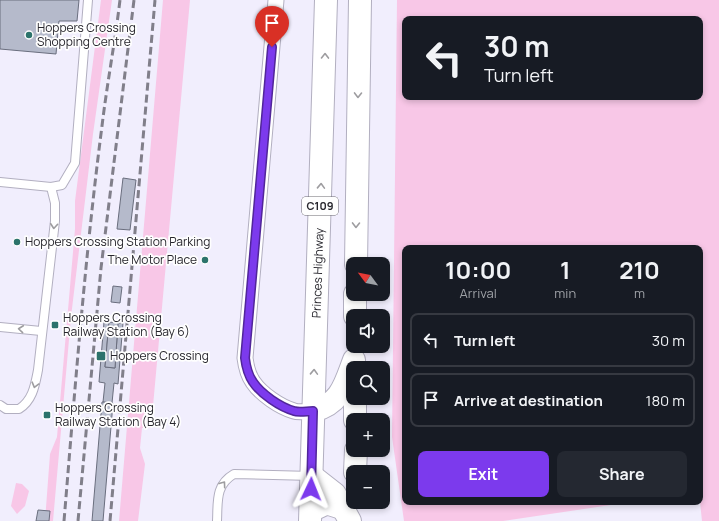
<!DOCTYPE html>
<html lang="en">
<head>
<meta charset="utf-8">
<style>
  :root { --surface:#171b24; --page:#242831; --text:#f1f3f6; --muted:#9ea1a6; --line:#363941; --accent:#7c3aed }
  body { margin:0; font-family:Manrope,sans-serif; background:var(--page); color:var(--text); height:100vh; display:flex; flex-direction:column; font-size:15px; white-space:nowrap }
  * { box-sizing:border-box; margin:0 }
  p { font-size:13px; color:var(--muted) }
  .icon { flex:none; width:22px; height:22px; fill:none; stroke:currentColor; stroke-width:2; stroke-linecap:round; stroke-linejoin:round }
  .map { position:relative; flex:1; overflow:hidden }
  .side { position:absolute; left:402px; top:245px; width:301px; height:260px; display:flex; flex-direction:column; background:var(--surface); border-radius:8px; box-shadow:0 2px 6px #0003 }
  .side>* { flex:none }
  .top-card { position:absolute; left:402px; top:16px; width:301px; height:84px; border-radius:8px; box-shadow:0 2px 6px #0003; background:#171b24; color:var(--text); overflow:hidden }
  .needle { width:26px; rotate:302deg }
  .buttons { position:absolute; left:346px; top:257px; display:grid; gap:8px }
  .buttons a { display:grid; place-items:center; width:44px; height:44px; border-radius:8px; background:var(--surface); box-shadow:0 2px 6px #0003; font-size:20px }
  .pin { position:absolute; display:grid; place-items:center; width:34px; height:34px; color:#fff; margin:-41px -17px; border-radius:50% 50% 50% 0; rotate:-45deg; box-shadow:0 0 4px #0007 }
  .pin .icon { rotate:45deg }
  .me { position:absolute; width:44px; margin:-22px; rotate:2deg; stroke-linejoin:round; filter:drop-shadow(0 0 3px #0008) }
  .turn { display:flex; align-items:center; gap:14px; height:84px; padding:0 16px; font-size:18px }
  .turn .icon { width:52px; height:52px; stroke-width:2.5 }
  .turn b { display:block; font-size:28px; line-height:34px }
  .eta { display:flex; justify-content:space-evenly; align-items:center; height:68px; text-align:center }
  .eta b { font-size:24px; font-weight:700; line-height:28px }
  .primary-button { display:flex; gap:8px; margin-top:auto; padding:8px 16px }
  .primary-button a { flex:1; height:46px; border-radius:8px; background:var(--accent); color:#fff; font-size:16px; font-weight:700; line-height:46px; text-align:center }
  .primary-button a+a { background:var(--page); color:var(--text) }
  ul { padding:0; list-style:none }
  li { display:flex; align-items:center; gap:12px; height:54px; margin:0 8px 6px; padding:0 8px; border:2px solid var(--line); border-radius:8px }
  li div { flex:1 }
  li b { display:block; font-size:15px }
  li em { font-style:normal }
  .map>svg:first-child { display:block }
  .green { fill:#f8c7e7; fill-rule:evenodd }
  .building { fill:#b5bacb; stroke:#6a6e7e }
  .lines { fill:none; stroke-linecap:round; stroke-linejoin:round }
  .lane-casing { stroke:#b2afc0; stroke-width:10 }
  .street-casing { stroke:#b2afc0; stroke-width:17 }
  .highway-casing { stroke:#b2afc0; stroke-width:24 }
  .lane { stroke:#fff; stroke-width:8 }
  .street { stroke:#fff; stroke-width:15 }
  .highway { stroke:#fff; stroke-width:22 }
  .rail { stroke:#817f8a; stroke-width:3; stroke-dasharray:8 4; stroke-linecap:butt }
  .oneway { stroke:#9e9da0 }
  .route-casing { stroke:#51269a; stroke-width:10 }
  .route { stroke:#7c3aed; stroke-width:7 }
  .poi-dot { fill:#2c736b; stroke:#fefefe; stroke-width:1.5 }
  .labels { text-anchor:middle; stroke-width:3.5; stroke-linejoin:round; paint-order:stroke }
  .shield { fill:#fefefe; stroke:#68676c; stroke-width:1 }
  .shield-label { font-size:11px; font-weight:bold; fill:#27262d }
  .poi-label { font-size:12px; fill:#27262d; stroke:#fefefe; text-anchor:start }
  .street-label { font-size:12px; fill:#27262d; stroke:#fefefe }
</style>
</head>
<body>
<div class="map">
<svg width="719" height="521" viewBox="0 0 719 521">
  <rect width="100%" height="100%" fill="#f1eefd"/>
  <g class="green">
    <polygon points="101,0 112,0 93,134 71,317 53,521 45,521 50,454 57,437 75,229 75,201"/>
    <polygon points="163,0 190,0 151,428 142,428 140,448 145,464 138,521 119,521"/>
    <path d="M397,0H719V521H702L700,502V248H405V502H631L503,521H404L392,437ZM405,19H700V97H405Z"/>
    <polygon points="16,483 22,484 29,491 25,506 17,514 11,506"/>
  </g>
  <g class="building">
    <polygon points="0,0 79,0 77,21 59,21 56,54 0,49"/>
    <polygon points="123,178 136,180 130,230 117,229"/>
    <polygon points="113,286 122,287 120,303 111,302"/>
    <polygon points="104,322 109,322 105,367 115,368 118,323 123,323 118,384 114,383 112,403 103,402 105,383 99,382"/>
    <polygon points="109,322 118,323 115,368 105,367"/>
    <polygon points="102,402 113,403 103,521 92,521"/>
    <polygon points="38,510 50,511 49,521 36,521"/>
  </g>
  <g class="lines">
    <defs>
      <g id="lane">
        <polyline points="0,182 51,187 62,185 75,163 88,0"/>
        <polyline points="0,327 41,331"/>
        <path d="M0,405L6,409H19C33,400 35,385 38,370L55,221V203L51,187"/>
        <path d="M217,521C218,502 215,485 234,474L312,476"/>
      </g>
      <g id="street">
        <path d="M276,0L245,358C246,366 248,375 253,382C261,394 280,407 294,411C299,413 307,411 313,411"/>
        <polyline points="310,515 327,507 346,513"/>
      </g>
      <g id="highway">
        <polyline points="356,264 360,0"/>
        <polyline points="355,316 355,294"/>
        <polyline points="355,398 355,420"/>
        <path d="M313,411C341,404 345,384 354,360"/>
        <polyline points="355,472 356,450"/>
        <polyline points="312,476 335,494 350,521"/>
        <polyline points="310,521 326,0"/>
      </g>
    </defs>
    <use href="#lane" class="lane-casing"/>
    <use href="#street" class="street-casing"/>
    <use href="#highway" class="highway-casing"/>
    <use href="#lane" class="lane"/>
    <use href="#street" class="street"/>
    <use href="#highway" class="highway"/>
    <g class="rail">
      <path d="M64,521C75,389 85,257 102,126C107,84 115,42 120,0"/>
      <polyline points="78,521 101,268 134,0"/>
      <polyline points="110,521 155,0"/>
    </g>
  </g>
  <defs><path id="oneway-chevron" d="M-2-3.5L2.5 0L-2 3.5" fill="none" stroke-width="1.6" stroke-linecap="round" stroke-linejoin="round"/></defs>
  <g class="oneway">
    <use href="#oneway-chevron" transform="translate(325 56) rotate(-89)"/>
    <use href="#oneway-chevron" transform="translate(358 95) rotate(91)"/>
    <use href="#oneway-chevron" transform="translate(321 186) rotate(-88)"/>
    <use href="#oneway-chevron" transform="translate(356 225) rotate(91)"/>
    <use href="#oneway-chevron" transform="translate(54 226) rotate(95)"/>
    <use href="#oneway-chevron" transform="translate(21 329) rotate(-174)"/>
    <use href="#oneway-chevron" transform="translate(314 372) rotate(-88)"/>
    <use href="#oneway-chevron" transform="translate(35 385) rotate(105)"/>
    <use href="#oneway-chevron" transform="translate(223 484) rotate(-54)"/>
  </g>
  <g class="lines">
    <defs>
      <path id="route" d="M272,47L245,358C246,366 248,375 253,382C261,394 280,407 294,411C299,413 307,411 313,411L311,489"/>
    </defs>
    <use href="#route" class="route-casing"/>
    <use href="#route" class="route"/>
  </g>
  <g class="poi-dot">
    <circle cx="29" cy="35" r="4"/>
    <circle cx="17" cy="242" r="4"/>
    <circle cx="205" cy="260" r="4"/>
    <rect x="51" y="321" width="8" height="8" rx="2"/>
    <rect x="96" y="351" width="10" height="10" rx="2"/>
    <rect x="43" y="411" width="8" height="8" rx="2"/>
  </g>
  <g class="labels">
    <rect class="shield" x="302" y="197" width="36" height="18" rx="3"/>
    <g class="shield-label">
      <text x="320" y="210">C109</text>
    </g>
    <g class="poi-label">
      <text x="37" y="32">Hoppers Crossing<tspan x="37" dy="14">Shopping Centre</tspan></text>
      <text x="25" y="246">Hoppers Crossing Station Parking</text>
      <text x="197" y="264" text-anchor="end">The Motor Place</text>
      <text x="63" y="322">Hoppers Crossing<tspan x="63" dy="14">Railway Station (Bay 6)</tspan></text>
      <text x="110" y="360">Hoppers Crossing</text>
      <text x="55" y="412">Hoppers Crossing<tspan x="55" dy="14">Railway Station (Bay 4)</tspan></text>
    </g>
    <g class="street-label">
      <text transform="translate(318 273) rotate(-88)" y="4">Princes Highway</text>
    </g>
  </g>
</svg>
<div class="buttons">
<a><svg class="needle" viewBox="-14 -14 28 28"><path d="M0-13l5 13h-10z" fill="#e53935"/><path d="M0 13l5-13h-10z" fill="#9ea1a6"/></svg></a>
<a><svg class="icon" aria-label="sound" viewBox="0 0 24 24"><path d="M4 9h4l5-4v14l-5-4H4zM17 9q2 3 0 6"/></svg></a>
<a><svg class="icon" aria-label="search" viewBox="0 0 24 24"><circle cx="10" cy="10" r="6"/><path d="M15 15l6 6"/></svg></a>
<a>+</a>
<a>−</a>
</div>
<div class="pin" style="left:272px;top:47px;background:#d93025"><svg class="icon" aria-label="arrive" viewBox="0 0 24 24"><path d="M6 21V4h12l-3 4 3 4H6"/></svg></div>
<svg class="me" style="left:311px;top:489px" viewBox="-20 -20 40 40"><path d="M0-17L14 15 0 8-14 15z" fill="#7c3aed" stroke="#fff" stroke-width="4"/></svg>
<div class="top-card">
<div class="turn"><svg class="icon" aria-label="left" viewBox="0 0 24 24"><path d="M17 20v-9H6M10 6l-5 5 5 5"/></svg><div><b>30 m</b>Turn left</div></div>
</div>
<section class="side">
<div class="eta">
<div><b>10:00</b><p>Arrival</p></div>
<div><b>1</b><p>min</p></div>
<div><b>210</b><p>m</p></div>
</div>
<ul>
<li><svg class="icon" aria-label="left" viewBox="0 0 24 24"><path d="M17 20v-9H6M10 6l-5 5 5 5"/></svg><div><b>Turn left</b></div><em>30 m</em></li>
<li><svg class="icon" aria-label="arrive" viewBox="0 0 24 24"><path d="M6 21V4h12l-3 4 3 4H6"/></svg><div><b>Arrive at destination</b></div><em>180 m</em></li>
</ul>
<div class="primary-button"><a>Exit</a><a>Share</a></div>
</section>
</div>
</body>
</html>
